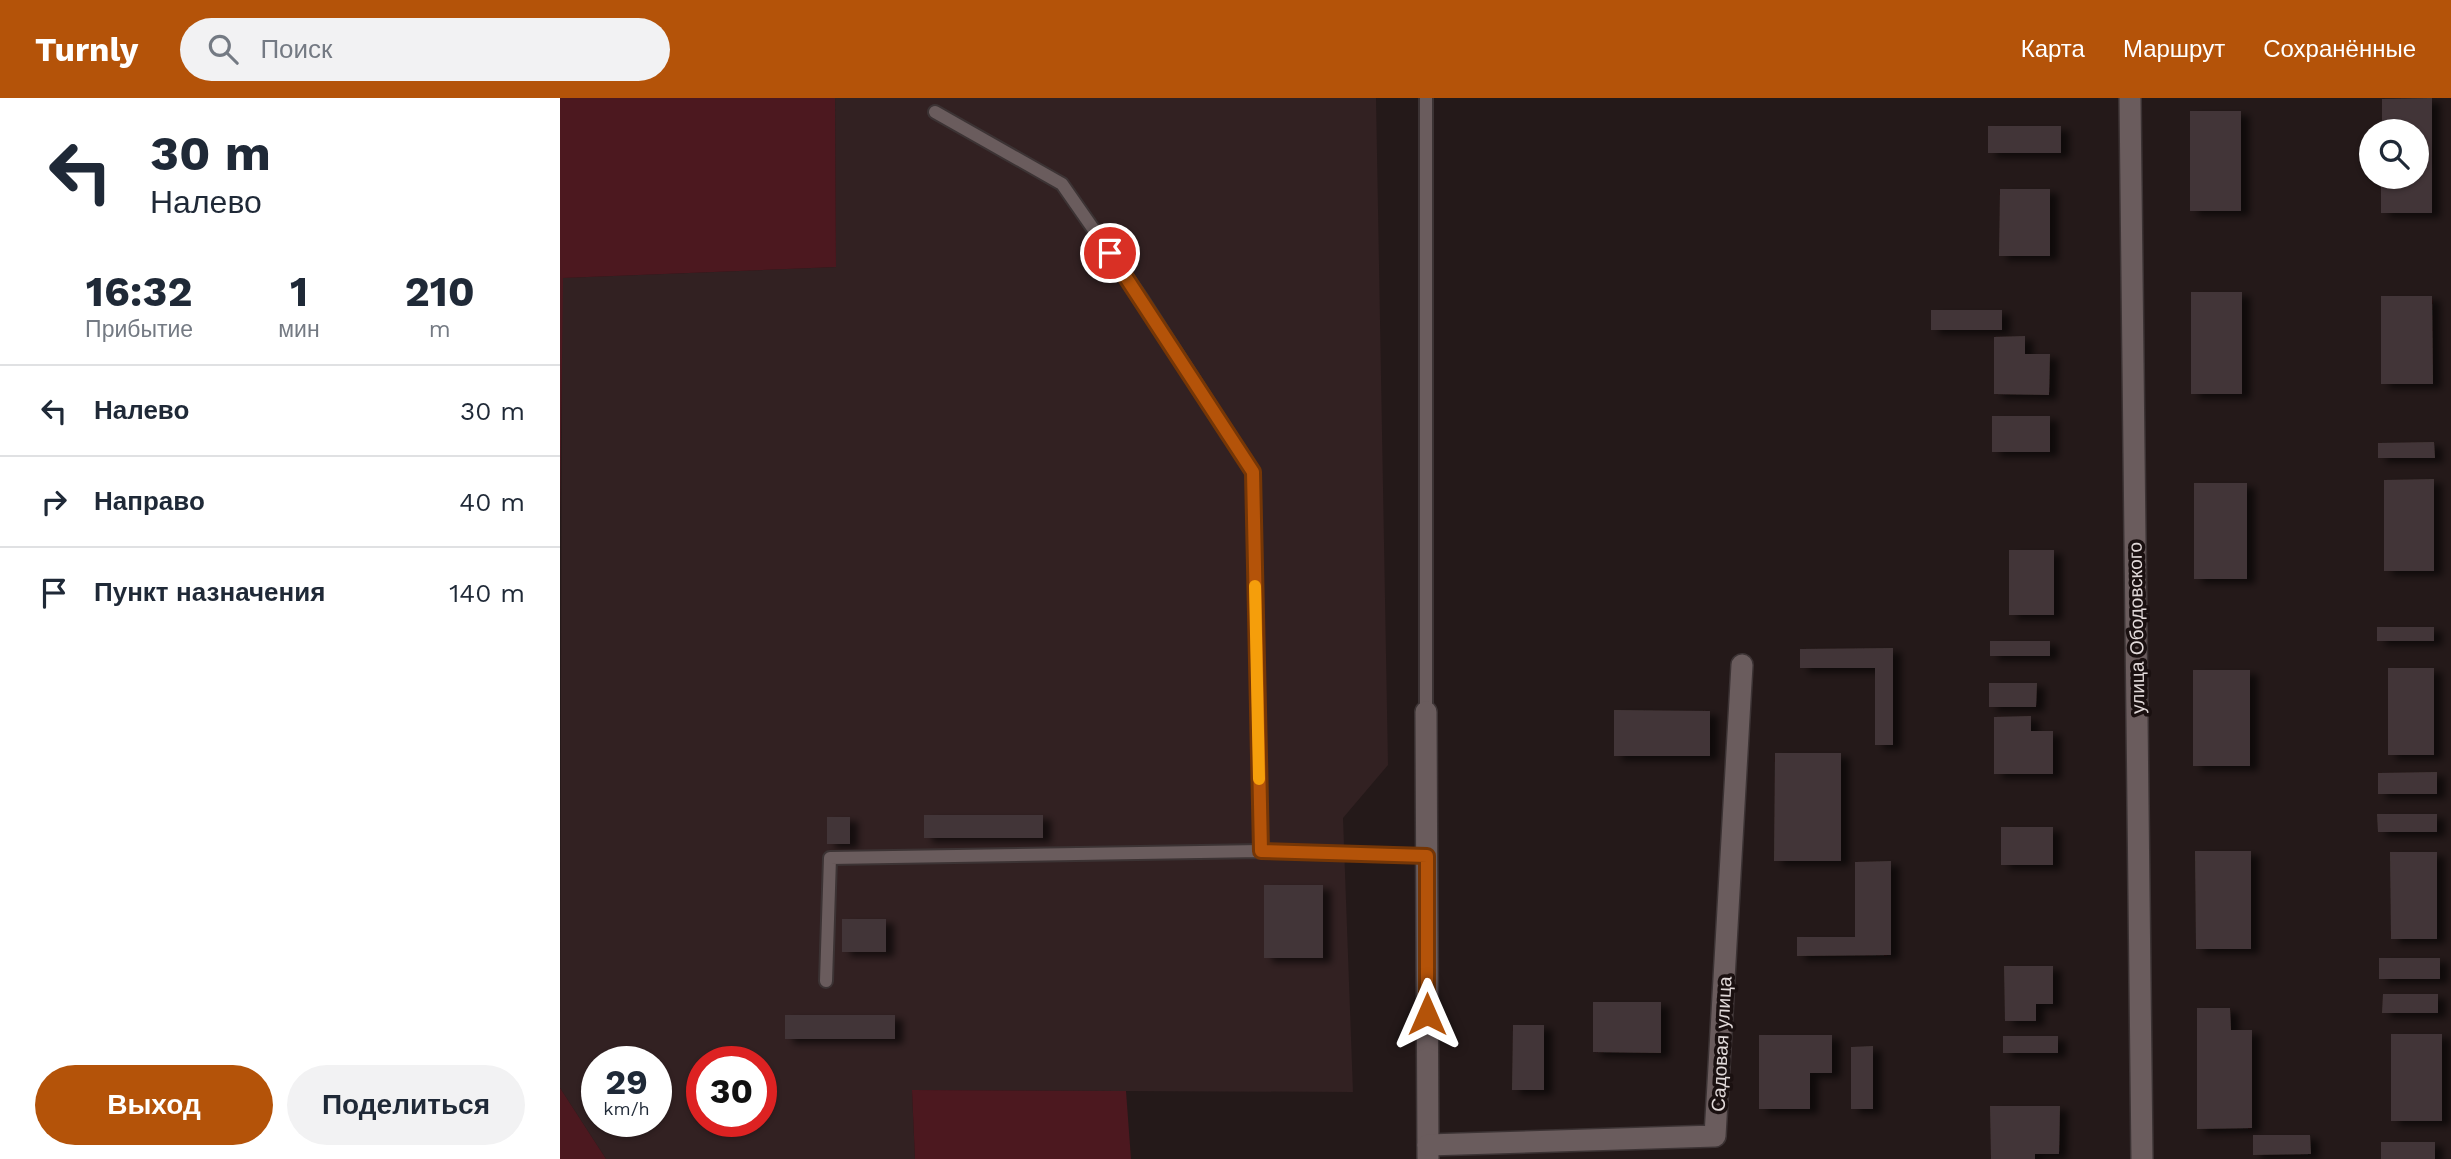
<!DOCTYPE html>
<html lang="ru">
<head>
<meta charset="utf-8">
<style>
  :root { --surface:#fff; --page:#f2f2f3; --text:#1f2937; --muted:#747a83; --line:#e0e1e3; --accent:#b45309 }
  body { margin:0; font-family:"Work Sans",sans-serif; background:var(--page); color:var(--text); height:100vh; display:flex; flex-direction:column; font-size:26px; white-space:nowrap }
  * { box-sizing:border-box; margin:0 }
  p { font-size:23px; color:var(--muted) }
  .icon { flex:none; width:38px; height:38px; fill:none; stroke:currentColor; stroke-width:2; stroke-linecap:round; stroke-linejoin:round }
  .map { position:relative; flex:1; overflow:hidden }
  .panel { display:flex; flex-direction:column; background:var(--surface); width:560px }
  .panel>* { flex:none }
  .banner { background:#fff; color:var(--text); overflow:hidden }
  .controls { position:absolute; left:1799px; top:21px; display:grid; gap:14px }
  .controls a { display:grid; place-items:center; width:70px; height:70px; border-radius:50%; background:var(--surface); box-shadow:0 2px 5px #0004; font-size:35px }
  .speed { position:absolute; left:21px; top:948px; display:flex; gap:14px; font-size:35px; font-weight:700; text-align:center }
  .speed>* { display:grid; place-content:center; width:91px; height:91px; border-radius:50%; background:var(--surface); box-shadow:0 2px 5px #0004; line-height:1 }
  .speed small { font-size:18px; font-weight:400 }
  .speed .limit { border:10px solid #d22; background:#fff; color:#111 }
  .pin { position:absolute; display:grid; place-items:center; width:60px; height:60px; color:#fff; margin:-30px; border:4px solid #fff; border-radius:50%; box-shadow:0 2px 7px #0007 }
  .me { position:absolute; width:77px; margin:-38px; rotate:0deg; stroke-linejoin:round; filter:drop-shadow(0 0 5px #0008) }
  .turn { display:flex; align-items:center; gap:24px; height:147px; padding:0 35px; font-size:32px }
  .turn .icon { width:91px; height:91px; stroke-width:2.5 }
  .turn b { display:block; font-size:49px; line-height:60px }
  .eta { display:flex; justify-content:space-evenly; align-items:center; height:119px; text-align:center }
  .eta b { font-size:42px; font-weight:700; line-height:49px }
  .cta { display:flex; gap:14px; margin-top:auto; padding:14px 35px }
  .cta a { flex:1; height:80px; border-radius:42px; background:var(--accent); color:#fff; font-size:28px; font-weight:700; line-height:80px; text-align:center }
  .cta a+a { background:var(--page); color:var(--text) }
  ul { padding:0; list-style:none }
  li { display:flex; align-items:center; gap:21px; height:91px; padding:0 35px; border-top:2px solid var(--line) }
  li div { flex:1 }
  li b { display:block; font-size:26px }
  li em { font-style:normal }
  header { display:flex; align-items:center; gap:42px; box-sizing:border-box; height:98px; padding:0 35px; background:var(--accent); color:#fff }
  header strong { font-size:33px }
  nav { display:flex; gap:38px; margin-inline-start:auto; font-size:24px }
  .search { width:490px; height:63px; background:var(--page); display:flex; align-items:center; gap:18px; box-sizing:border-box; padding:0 24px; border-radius:38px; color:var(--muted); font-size:26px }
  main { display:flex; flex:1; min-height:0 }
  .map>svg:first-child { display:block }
  .built { fill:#322122; fill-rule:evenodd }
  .green { fill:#4c181f }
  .building { fill:#433637; filter:url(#shadow) }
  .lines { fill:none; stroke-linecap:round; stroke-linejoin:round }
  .service-casing { stroke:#3c3334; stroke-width:16 }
  .minor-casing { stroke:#3c3334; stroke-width:24 }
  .tertiary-casing { stroke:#3c3334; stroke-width:24 }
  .service { stroke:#6a5c5d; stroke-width:12 }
  .minor { stroke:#6a5c5d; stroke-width:21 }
  .tertiary { stroke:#6a5c5d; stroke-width:21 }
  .route-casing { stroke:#753606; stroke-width:18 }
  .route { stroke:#b45309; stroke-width:12 }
  .slow { stroke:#f59e0b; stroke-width:12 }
  .labels { text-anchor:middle; stroke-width:7; stroke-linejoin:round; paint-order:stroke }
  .street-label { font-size:19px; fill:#e2dada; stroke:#1a1010 }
</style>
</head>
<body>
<header>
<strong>Turnly</strong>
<div class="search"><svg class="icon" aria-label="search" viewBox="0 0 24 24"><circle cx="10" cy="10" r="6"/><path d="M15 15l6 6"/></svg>Поиск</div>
<nav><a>Карта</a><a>Маршрут</a><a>Сохранённые</a></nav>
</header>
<main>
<section class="panel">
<div class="banner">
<div class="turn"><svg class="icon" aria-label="left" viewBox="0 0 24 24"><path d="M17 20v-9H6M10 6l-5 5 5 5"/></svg><div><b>30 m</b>Налево</div></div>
</div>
<div class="eta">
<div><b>16:32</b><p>Прибытие</p></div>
<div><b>1</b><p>мин</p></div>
<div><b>210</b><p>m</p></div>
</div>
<ul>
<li><svg class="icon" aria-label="left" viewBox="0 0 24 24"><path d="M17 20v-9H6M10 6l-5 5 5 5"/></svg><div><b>Налево</b></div><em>30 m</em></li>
<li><svg class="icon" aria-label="right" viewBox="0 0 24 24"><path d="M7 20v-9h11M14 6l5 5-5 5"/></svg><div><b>Направо</b></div><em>40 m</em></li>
<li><svg class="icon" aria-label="arrive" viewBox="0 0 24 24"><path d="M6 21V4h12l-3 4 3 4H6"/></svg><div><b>Пункт назначения</b></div><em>140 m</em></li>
</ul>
<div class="cta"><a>Выход</a><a>Поделиться</a></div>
</section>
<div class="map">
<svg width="1891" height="1061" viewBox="0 0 1891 1061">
  <defs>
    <filter id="shadow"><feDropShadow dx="8" dy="4.5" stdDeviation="3.5" flood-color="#0009"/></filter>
  </defs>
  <rect width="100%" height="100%" fill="#241919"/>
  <path class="built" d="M275,0H816L828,667L783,720L793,994L352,992L355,1061H46L0,990L2,180L276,169ZM37,964H96V1024H37ZM142,964H201V1024H142Z"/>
  <g class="green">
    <polygon points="0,0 275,0 276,169 3,180 0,421"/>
    <polygon points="0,990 46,1061 0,1061"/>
    <polygon points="352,992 566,993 571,1061 355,1061"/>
  </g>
  <g class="building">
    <polygon points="1872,0 1872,115 1821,115 1821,79 1857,79 1857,33 1822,33 1822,1"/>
    <rect x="1630" y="13" width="51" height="100"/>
    <rect x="1428" y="28" width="73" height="27"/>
    <polygon points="1440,91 1490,91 1490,158 1439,158"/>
    <rect x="1631" y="194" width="51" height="102"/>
    <polygon points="1821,198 1872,198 1873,286 1821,286"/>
    <rect x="1371" y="212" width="71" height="20"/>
    <polygon points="1465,238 1465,256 1490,256 1489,297 1434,296 1434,239"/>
    <rect x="1432" y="318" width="58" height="36"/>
    <polygon points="1874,344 1875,360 1818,360 1818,345"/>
    <polygon points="1874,381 1874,473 1824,473 1824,382"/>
    <rect x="1634" y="385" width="53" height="96"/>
    <rect x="1449" y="452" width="45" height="65"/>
    <rect x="1817" y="529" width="57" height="14"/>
    <rect x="1430" y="543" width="60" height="15"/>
    <polygon points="1333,550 1333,647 1315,647 1315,570 1240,570 1240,551"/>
    <rect x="1828" y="570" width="46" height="87"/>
    <rect x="1633" y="572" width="57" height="96"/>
    <polygon points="1429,585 1477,585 1476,609 1429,609"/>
    <polygon points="1054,612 1150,613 1150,658 1054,658"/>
    <polygon points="1471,618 1471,633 1493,633 1493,676 1434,676 1434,619"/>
    <polygon points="1215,655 1281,655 1281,763 1214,763"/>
    <polygon points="1877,674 1877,696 1818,696 1818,675"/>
    <polygon points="1817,716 1877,716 1877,734 1818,734"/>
    <rect x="364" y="717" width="119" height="23"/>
    <rect x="267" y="719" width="23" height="27"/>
    <rect x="1441" y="729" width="52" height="38"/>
    <polygon points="1635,753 1691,753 1691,851 1636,851"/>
    <polygon points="1830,754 1877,754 1877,841 1831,841"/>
    <polygon points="1331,763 1331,857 1237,858 1237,839 1295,839 1295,764"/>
    <rect x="704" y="787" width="59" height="73"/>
    <rect x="282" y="821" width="44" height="33"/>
    <rect x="1819" y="860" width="61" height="21"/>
    <polygon points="1444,868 1493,868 1493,906 1476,906 1476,923 1445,923"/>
    <polygon points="1823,896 1878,896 1878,915 1822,915"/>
    <polygon points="1033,904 1101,904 1101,955 1033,954"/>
    <polygon points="1637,910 1670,910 1671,932 1692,932 1692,1030 1637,1031"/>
    <rect x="225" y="917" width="110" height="24"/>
    <polygon points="953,927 984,927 984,992 952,992"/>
    <rect x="1831" y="936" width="51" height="87"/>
    <polygon points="1199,937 1272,937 1272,975 1250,975 1250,1011 1199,1011"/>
    <rect x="1443" y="938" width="55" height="17"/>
    <polygon points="1313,948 1313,1011 1291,1011 1291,949"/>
    <polygon points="1430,1008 1500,1008 1499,1056 1475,1056 1475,1061 1431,1061"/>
    <polygon points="1693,1037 1750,1037 1751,1056 1693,1057"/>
    <rect x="1821" y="1044" width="54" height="17"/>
  </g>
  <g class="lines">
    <defs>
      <g id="service">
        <polyline points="866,0 866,614"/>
        <polyline points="375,14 502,86 582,201 693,374 701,753"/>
        <polyline points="266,883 270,760 701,753 867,758"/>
      </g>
      <g id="minor">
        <polyline points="866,614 868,1059"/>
        <polyline points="868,1047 1155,1038 1182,567"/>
      </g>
      <polyline id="tertiary" points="1570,0 1582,1061"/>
    </defs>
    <use href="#service" class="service-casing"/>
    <use href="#minor" class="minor-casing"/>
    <use href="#tertiary" class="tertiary-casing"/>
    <use href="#service" class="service"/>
    <use href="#minor" class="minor"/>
    <use href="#tertiary" class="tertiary"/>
  </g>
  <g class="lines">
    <defs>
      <polyline id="route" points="550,155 693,374 701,753 867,758 867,916"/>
    </defs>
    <use href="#route" class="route-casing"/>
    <use href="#route" class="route"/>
    <polyline class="slow" points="695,488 699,681"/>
  </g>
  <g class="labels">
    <g class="street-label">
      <text transform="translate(1576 530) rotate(-91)" y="7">улица Ободовского</text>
      <text transform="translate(1161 946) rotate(-87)" y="7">Садовая улица</text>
    </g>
  </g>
</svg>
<div class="controls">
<a><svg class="icon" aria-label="search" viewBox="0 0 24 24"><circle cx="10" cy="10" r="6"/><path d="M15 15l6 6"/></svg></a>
</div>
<div class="speed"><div>29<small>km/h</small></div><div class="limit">30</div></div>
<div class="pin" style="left:550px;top:155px;background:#d93025"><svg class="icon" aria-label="arrive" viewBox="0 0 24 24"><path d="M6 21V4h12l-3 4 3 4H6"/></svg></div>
<svg class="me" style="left:867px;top:916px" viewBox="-20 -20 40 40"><path d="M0-17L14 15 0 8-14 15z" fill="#b45309" stroke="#fff" stroke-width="4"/></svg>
</div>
</main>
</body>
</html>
